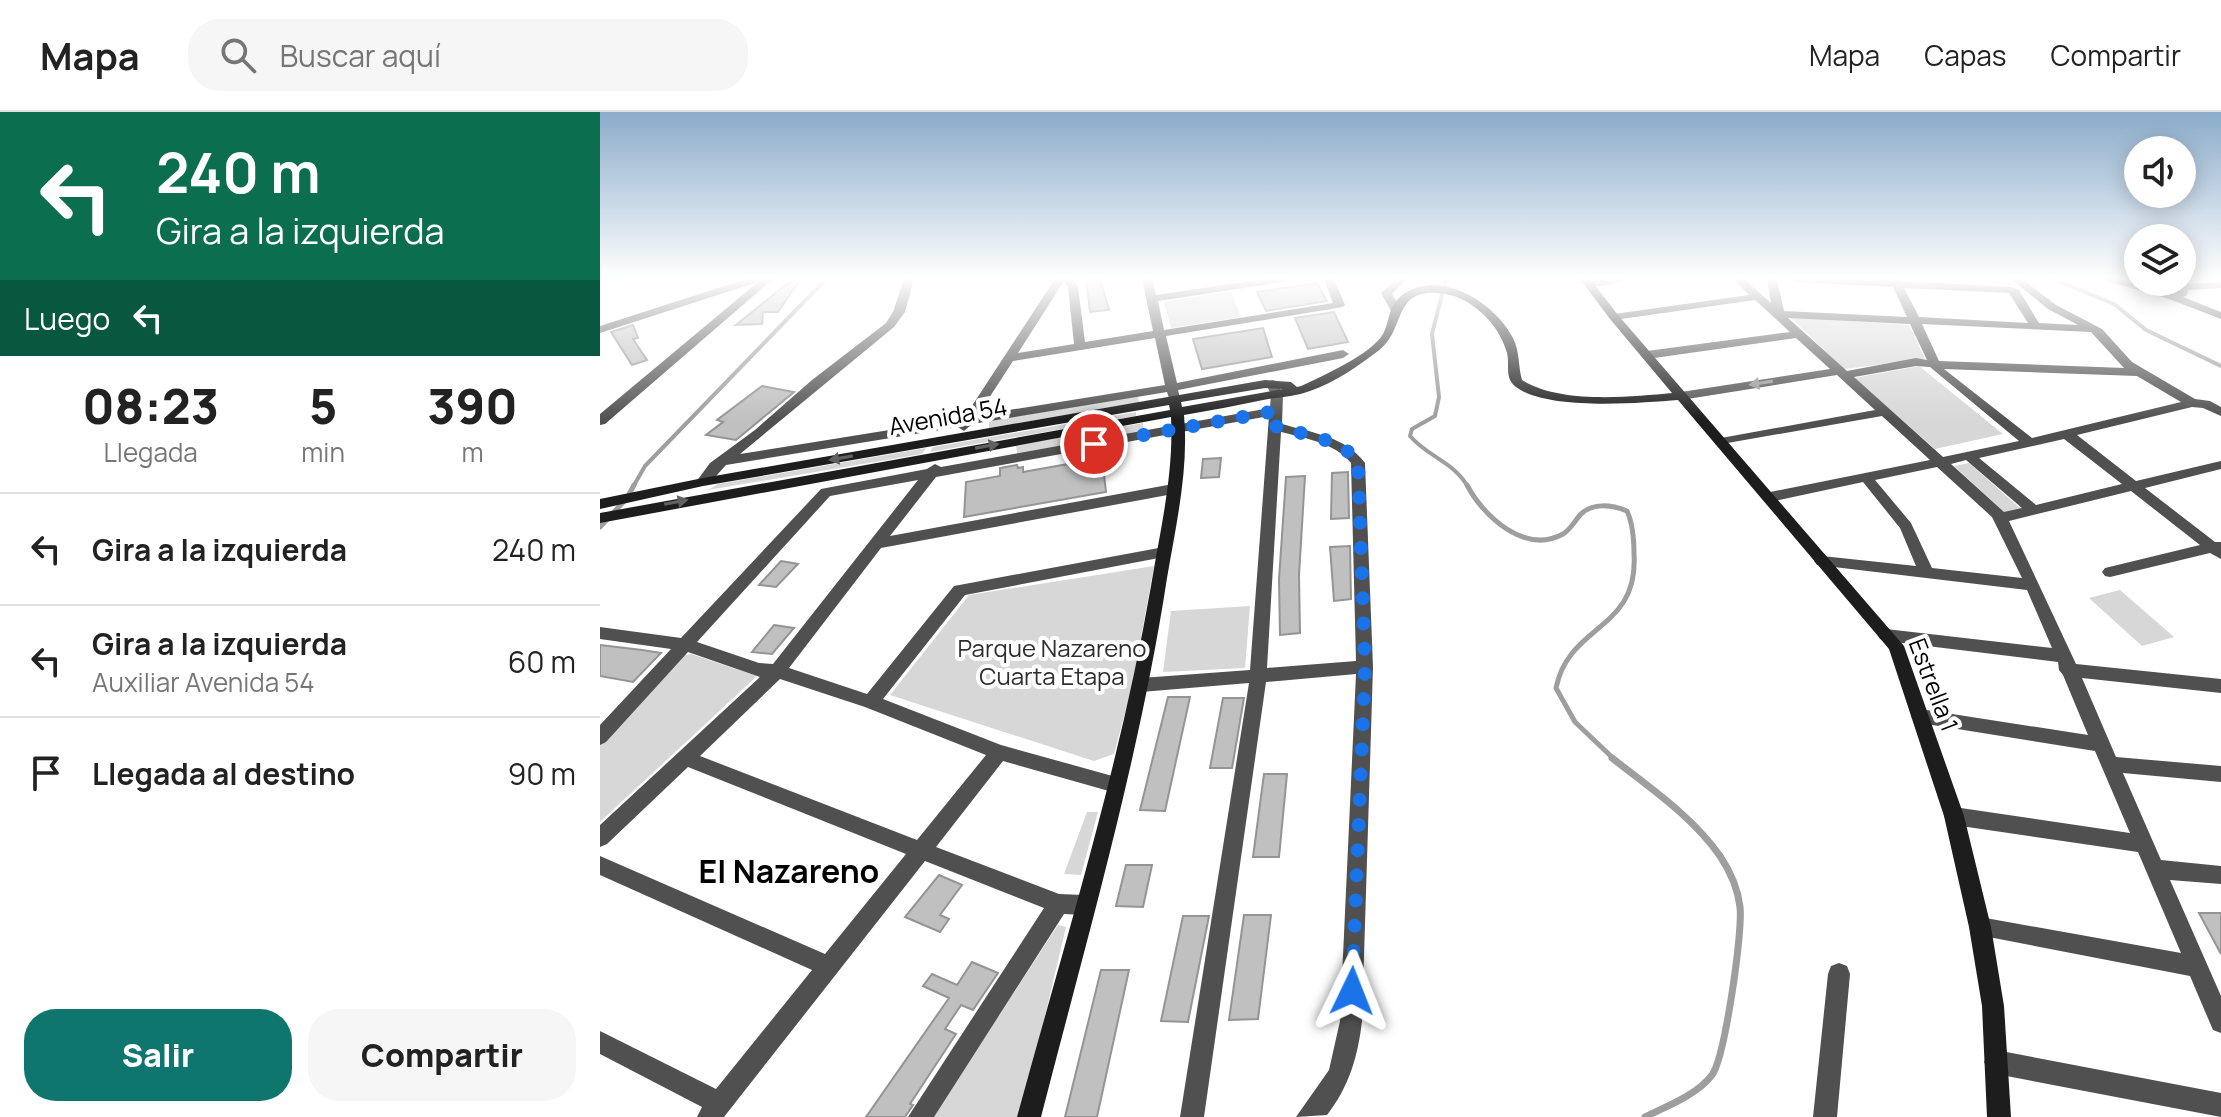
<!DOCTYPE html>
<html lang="es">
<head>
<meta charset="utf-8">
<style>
  :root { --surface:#fff; --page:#f6f6f6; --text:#222; --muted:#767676; --line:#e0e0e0; --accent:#0f766e }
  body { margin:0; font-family:Manrope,sans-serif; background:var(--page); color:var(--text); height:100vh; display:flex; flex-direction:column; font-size:30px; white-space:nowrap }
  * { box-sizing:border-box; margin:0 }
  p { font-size:26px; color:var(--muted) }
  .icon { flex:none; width:44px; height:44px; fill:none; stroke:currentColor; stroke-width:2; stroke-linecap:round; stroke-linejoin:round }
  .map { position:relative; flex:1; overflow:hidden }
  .details { display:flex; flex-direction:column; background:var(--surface); width:600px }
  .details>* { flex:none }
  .guide { background:#0b6e4f; color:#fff; overflow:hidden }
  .fabs { position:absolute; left:1524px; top:24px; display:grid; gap:16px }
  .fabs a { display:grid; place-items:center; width:72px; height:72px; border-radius:50%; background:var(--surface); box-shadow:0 4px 20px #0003; font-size:40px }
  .pin { position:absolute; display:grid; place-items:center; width:68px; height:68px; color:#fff; margin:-34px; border:4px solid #fff; border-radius:50%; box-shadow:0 2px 8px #0007 }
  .me { position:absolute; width:88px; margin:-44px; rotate:2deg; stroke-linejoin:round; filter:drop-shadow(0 0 6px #0008) }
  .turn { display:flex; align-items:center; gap:28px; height:168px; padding:0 24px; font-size:36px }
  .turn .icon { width:104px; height:104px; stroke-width:2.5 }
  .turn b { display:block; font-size:56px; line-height:68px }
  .then { display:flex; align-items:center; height:76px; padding:0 24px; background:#0003; gap:16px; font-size:30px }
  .eta { display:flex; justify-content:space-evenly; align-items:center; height:136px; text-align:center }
  .eta b { font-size:48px; font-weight:800; line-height:56px }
  .cta { display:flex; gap:16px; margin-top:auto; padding:16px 24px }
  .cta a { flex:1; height:92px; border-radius:32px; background:var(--accent); color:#fff; font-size:32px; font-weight:800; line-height:92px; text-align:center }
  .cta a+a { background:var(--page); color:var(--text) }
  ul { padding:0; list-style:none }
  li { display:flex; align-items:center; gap:24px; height:112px; padding:0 24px; border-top:2px solid var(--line) }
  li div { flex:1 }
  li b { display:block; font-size:30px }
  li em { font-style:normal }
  header { display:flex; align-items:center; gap:48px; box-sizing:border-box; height:112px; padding:0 40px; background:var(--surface); border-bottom:2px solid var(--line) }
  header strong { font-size:38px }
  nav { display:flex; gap:44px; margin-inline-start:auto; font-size:28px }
  .search { width:560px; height:72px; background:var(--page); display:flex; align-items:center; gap:20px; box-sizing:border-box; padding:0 28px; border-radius:32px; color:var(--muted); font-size:30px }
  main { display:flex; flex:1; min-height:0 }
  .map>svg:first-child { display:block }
  .green { fill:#d7d7d7 }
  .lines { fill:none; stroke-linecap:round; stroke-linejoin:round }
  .stream-far2 { stroke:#9e9e9e; stroke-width:4 }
  .stream-far1 { stroke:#9e9e9e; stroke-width:5 }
  .stream { stroke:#9e9e9e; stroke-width:7 }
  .building { fill:#c0c0c0; stroke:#949494; stroke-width:2 }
  .street { fill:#505050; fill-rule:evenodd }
  .secondary { fill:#1d1d1d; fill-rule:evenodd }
  .oneway { fill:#969696 }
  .oneway2 { fill:#616161 }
  .route { stroke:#1a73e8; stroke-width:14; stroke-dasharray:0 25.2 }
  .labels { text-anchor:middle; stroke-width:8; stroke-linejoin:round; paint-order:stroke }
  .street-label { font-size:24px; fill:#000; stroke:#fff }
  .park-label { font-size:24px; fill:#2e2e2e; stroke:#fff }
  .near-neighbourhood-label { font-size:32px; font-weight:bold; fill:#000; stroke:#fff }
</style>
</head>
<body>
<header>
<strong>Mapa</strong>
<div class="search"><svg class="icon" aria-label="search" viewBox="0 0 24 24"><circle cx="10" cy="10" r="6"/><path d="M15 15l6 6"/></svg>Buscar aquí</div>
<nav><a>Mapa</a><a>Capas</a><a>Compartir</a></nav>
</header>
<main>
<section class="details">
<div class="guide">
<div class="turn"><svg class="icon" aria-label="left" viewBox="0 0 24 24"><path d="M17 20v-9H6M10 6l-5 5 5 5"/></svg><div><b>240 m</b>Gira a la izquierda</div></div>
<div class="then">Luego<svg class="icon" aria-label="left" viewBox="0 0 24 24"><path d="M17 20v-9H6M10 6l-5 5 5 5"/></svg></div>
</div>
<div class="eta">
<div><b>08:23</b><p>Llegada</p></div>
<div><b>5</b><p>min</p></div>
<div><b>390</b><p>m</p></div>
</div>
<ul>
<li><svg class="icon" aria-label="left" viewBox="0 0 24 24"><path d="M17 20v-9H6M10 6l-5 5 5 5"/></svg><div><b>Gira a la izquierda</b></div><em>240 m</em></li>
<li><svg class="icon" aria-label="left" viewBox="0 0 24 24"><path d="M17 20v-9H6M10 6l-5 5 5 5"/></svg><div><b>Gira a la izquierda</b><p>Auxiliar Avenida 54</p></div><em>60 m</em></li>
<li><svg class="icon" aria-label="arrive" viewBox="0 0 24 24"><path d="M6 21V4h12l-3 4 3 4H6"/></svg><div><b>Llegada al destino</b></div><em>90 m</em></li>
</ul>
<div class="cta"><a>Salir</a><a>Compartir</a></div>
</section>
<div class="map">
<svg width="1621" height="1005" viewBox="0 0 1621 1005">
  <rect width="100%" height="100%" fill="#fff"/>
  <g class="green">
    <polygon points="631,179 641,205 571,216 564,190"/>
    <polygon points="1190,205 1309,213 1325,247 1244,257"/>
    <polygon points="1319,254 1403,322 1335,337 1254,266"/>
    <polygon points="538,284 539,291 389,316 389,309"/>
    <polygon points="536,300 536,304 330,340 333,335"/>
    <polygon points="543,311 543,320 417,341 416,333"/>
    <polygon points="326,336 322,342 108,378 118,372"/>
    <polygon points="1369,351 1421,397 1405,401 1354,354"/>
    <polygon points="554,454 532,575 514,642 494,649 290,583 369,483"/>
    <polygon points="1520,478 1574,525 1542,534 1489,486"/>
    <polygon points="650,494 645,556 563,560 571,499"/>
    <polygon points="91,542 157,564 0,710 0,632 82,544"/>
    <polygon points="487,700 498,700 481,763 464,762"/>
    <polygon points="458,813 466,815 421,1005 333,1005"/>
  </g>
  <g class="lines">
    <g class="stream-far2">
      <path d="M846,167L832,222L839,285L835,304L812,317L810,324C828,345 854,350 868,375"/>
      <polyline points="1453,167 1514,192 1546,218 1621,254"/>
      <polyline points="33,375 45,354 226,167"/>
    </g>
    <g class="stream-far1">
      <path d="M867,373C883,404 925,443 963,422C971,417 974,410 980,403C992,390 1012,393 1027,399C1033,412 1034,427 1034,442C1039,519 969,511 956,576L975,610L1015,648"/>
      <polyline points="0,415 27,386 34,373"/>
    </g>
    <path class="stream" d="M1012,646C1050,676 1092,704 1120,744C1130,759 1138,777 1140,795C1143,819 1125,945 1112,963C1097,983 1067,994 1045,1005"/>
  </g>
  <g class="building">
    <polygon points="193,167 197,172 178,200 163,200 162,212 136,213"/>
    <polygon points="486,167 500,167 509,198 490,200"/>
    <polygon points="717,171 727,189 666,199 657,180"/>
    <polygon points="734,200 748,230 708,237 695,206"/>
    <polygon points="33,213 38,226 33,227 47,248 32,253 11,220"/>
    <polygon points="663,216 672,245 602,257 593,227"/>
    <polygon points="162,274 194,280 136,328 106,323 123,310 117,308"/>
    <polygon points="502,346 506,380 364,405 366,370 400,364 400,356 417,353 418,356 423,355 423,360"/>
    <polygon points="621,346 619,365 601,366 603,347"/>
    <polygon points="748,360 749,406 731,407 732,361"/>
    <polygon points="705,364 699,463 700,521 680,523 679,467 686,365"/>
    <polygon points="750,434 751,487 734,489 730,435"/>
    <polygon points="181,449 198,452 176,475 159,473"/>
    <polygon points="174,513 194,516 172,542 152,540"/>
    <polygon points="0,533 42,538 61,541 33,570 0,564"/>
    <polygon points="568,585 590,585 565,699 540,698"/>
    <polygon points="623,586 644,586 632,656 610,656"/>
    <polygon points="664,662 687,662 679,745 653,745"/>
    <polygon points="526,753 552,753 543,795 516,794"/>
    <polygon points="339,763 362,773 340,803 349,807 340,820 305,805"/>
    <polygon points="1599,801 1621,801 1621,842"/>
    <polygon points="644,803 671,803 658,907 629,908"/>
    <polygon points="583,804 609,804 588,910 561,909"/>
    <polygon points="372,850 398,861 373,898 361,893 345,917 356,922 310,992 313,993 305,1005 266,1005 349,886 323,874 332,862 357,873"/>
    <polygon points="501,858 529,858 497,1005 465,1005"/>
  </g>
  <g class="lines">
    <g class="street">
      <polygon points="146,167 173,167 5,312 0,313 0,302 158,170 0,221 0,214"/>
      <path d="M304,167H314L305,200L294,215L140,342L364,306L455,167H473L478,175L485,230L553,219L542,167H552L556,183L664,167H689L684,170L558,189L564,218L733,191L724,167H734L745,193L743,195L566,224L577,271L743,238L749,242L743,246L578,278L580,286L574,290L570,289L567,280L372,312L364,319L358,315L126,353L108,373H98L96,370L110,351L155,318L212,268L286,211L293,200ZM464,169L468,175L474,232L418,241ZM555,226L565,273L378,303L413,249Z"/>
      <polygon points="796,167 807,167 792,182 801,197 795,200 791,199 781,181"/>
      <path d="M994,167H1025C1015,173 991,177 981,171Z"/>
      <path d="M1133,167H1144L1171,191L1167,167H1177L1184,199L1307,205L1293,175L1195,170L1190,167H1300L1301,169L1411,175L1419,178L1439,211L1478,213L1448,197L1411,167H1422L1456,193L1502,217L1532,250L1595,287L1610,289L1621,295V304L1603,296L1592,295L1477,323L1536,369L1621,349V357L1545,376L1615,430H1621V447L1610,441L1510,465L1505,464L1502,460L1505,456L1600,433L1531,379L1409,409L1476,552L1621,567V581L1482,566L1516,645L1621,654V670L1523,661L1561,748L1621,754V772L1570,768L1621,884V921L1613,918L1590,864L1373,822L1369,815L1373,808L1380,805L1581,841L1538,740L1354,713L1347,710L1344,704L1347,698L1354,695L1530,721L1495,639L1320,611L1314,609L1311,604L1314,599L1320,597L1488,623L1463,563L1459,558L1458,550L1286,529L1280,527L1278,523L1280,519L1286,517L1452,536L1427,478L1217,453L1214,449L1217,445L1222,444L1316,454L1300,416L1263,370L1170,390L1163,385L1170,380L1330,348L1282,304L1116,333L1114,330L1121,326L1275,298L1237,263L1081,288L1075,284L1081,280L1230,257L1196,226L1047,247L1041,243L1047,239L1190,220L1155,188L1014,208L1008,205L1014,202L1149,183ZM1304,176L1409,181L1428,211L1319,205ZM1188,206L1310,212L1327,248L1316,246L1247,259ZM1322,212L1491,220L1524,256L1339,249ZM1316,254L1330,255L1419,329L1343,345L1254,265ZM1344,257L1537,264L1581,290L1432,326ZM1464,327L1522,372L1436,393L1379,346ZM1366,348L1422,396L1404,400L1351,352ZM1337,355L1392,405L1422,466L1332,456L1311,411L1275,368Z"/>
      <polygon points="1500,167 1517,167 1572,181 1577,179 1577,175 1582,172 1621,170 1621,176 1588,178 1587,183 1583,185 1621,200 1621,207 1569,187"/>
      <path d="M672,268L676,269L683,282L682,312C712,321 745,324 765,351L773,555L762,909C758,944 749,975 727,1003L696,1005L729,958L740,909L756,562L666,570L604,1005H580L649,571L541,580L535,578L532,573L535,568L541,566L650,558L669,304L336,365L290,424L573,372L580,377L573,382L281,436L189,556L267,582L354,474L564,435L571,440L564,445L365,483L283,587L401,633L516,665L523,667L525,673L523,679L516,681L403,649L336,735L459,782L484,783L491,786L494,793L491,800L484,803L464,802L334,1005H308L444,796L325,749L124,1005H97L102,995L0,942V919L116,977L212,858L0,763V744L225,842L306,742L88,655L7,732L0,735V713L160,565L88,540L6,630L0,633V613L71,537L0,527V515L81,526L221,377L327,357L335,352L341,355L670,296L671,282L666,272ZM681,320C705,326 735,331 751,351L756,549L667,556ZM318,368L173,552L159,551L97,530L230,384ZM180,567L265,595L386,643L317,728L100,644Z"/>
      <polygon points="1239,851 1247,854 1250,862 1237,1005 1213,1005 1228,862 1231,854"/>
      <polygon points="1396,938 1621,981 1621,1005 1396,962 1388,958 1384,950 1388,942"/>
    </g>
    <path class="secondary" d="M980,167H990L1018,203L1304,534L1364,704L1391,815L1404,894L1411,1005H1387L1382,894L1369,815L1344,704L1289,537L1078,288C1039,291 948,299 916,275C904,266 910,253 907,241C899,211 869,182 837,181C792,178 806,219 778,239C758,254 734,271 710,279C697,284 682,285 668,287C640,293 612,298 584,303C589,357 576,413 567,466C539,648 487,826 441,1005H417C465,829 520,654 551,474C560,419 574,362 571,305L0,411V401L570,298L569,293L103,374L0,397V387L103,366L665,268L691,270L697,275L701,274C721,265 773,241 783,222C790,209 788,194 801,184C839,154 895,191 913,226C920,240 918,254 922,268C960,292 1029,285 1072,281L1010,207ZM665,276L683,277L582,295L581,290Z"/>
  </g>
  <defs><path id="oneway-solid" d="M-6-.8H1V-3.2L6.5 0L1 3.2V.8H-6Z" transform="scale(2)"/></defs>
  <use class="oneway" href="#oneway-solid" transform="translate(1161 271) rotate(171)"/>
  <g class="oneway2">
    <use href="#oneway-solid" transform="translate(387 334) rotate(-10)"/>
    <use href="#oneway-solid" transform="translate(241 346) rotate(170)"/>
    <use href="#oneway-solid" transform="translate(76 390) rotate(-11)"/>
  </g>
  <linearGradient id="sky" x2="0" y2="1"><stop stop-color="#8aabca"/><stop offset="0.54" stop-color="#fff"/><stop offset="1" stop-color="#fff" stop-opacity="0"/></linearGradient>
  <rect width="1621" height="308" fill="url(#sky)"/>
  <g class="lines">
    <path class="route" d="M494,332L676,299L675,314C699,322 745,327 758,351L765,555L752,879"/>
  </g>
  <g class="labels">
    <g class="street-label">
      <text transform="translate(348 305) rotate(-10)" y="8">Avenida 54</text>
      <text transform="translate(1333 573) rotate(69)" y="8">Estrella 1</text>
    </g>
    <g class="park-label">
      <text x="452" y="545">Parque Nazareno<tspan x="452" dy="28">Cuarta Etapa</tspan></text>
    </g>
    <g class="near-neighbourhood-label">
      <text x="189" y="771">El Nazareno</text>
    </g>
  </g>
</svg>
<div class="fabs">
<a><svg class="icon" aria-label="sound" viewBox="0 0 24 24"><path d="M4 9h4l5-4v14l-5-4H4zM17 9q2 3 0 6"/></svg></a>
<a><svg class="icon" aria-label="layers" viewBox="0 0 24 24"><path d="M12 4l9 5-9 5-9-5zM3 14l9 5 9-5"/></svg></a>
</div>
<div class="pin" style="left:494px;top:332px;background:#d93025"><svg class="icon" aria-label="arrive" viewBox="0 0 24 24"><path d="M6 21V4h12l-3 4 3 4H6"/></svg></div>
<svg class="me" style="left:752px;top:879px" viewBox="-20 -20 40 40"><path d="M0-17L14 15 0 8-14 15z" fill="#1a73e8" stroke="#fff" stroke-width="4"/></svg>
</div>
</main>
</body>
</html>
